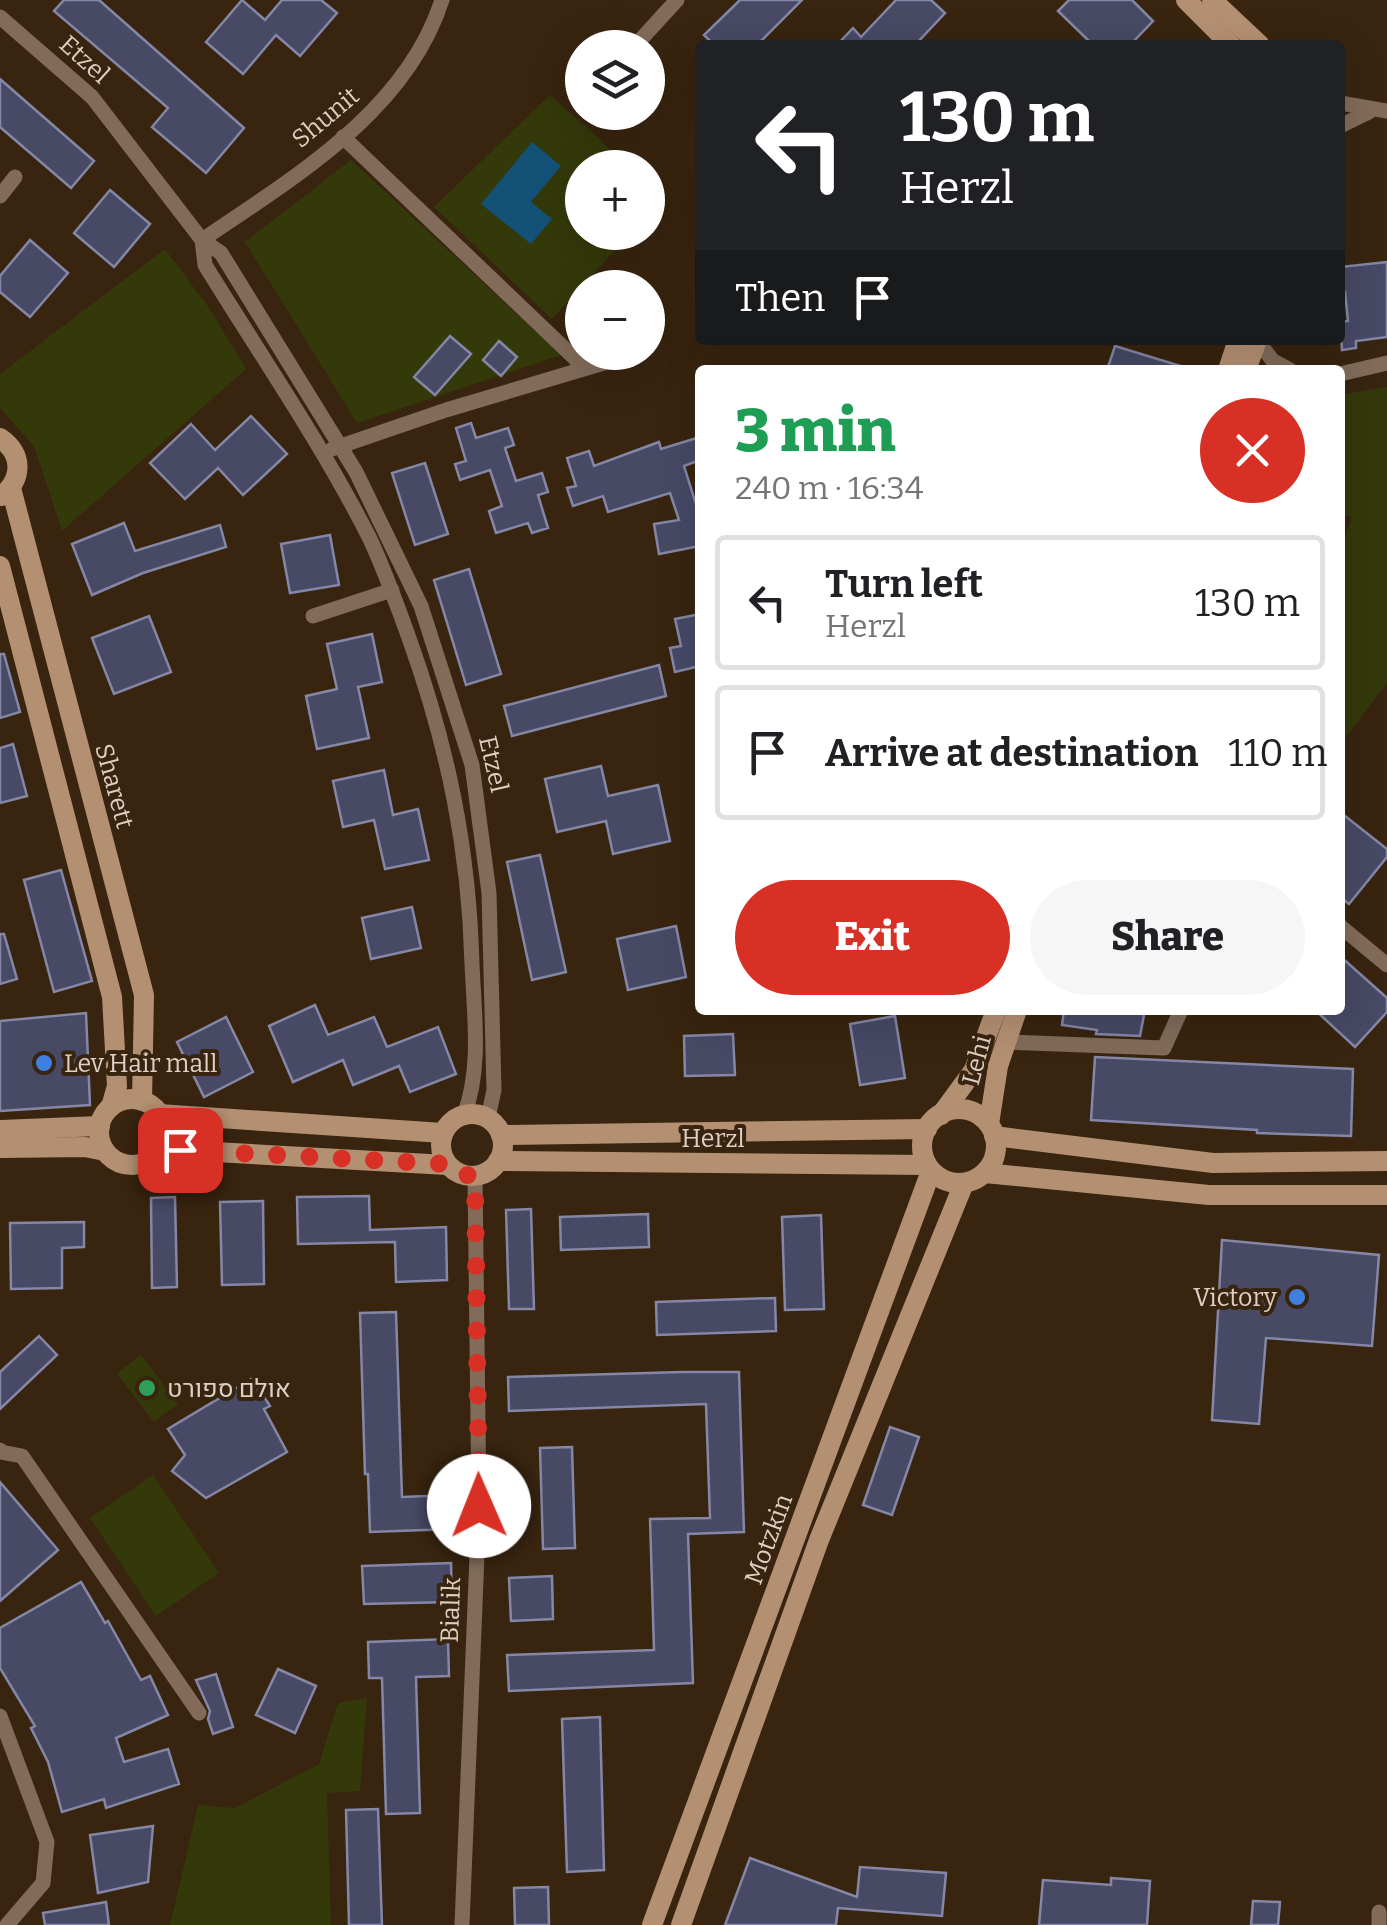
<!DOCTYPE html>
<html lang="en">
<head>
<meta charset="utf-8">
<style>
  :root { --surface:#fff; --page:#f6f6f6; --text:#202124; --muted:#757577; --line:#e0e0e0; --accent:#d93025 }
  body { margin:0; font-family:Bitter,Heebo,serif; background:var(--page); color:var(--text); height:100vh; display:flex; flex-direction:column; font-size:38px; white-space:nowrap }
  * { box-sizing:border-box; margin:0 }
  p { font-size:32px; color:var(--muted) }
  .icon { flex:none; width:55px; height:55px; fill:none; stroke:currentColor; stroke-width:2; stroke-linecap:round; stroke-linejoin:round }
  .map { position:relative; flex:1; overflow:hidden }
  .sheet { position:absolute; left:695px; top:365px; width:650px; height:650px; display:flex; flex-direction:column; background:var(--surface); border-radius:10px; box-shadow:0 10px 40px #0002 }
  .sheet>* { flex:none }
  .guide { position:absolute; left:695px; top:40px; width:650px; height:305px; border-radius:10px; box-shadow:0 10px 40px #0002; background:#202124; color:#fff; overflow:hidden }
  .buttons { position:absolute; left:565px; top:30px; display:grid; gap:20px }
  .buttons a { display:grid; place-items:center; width:100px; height:100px; border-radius:50%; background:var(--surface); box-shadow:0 10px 40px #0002; font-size:50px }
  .pin { position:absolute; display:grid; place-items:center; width:85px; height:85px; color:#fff; margin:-42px; border-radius:20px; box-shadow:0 5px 15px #0006 }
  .me { position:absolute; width:110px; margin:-55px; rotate:359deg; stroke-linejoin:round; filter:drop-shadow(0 0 8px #0008) }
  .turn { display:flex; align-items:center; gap:35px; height:210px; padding:0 40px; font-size:45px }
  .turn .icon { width:130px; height:130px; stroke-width:2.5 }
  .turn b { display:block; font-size:70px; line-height:85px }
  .then { display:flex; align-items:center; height:95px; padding:0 40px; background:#0003; gap:20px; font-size:38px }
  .round { display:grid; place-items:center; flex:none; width:105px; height:105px; border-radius:52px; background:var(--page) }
  .overview { display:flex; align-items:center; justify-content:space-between; height:170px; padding:0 40px }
  h1 { font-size:60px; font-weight:800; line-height:75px; color:#1e9e55 }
  .button { display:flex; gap:20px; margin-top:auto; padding:20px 40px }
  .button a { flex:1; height:115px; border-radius:60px; background:var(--accent); color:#fff; font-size:40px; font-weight:800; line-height:115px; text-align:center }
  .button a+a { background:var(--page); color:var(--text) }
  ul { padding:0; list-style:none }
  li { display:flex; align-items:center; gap:30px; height:135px; margin:0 20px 15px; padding:0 20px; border:5px solid var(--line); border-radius:10px }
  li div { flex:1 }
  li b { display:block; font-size:38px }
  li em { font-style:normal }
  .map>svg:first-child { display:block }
  .green { fill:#34390a }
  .water { fill:#135177 }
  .building { fill:#474965; stroke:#8487a5; stroke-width:2.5 }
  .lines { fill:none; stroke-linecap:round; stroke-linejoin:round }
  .street { stroke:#826b59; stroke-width:15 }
  .secondary { stroke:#b49073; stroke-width:20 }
  .route { stroke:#d93025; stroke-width:18; stroke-dasharray:0 32.4 }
  .shop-dot { fill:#3f7fe0; stroke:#38240f; stroke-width:4 }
  .leisure-dot { fill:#2e9e5b; stroke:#38240f; stroke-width:4 }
  .labels { text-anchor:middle; stroke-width:8; stroke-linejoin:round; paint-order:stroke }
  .street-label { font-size:25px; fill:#ddcfc3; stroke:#38240f }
  .poi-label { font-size:25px; fill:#ddcfc3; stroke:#38240f; text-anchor:start }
</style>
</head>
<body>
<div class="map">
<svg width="1387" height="1925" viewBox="0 0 1387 1925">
  <rect width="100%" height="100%" fill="#38240f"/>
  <g class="green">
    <polygon points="550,95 600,139 626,167 582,168 582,232 631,233 552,319 434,207"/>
    <polygon points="351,160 561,355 357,423 245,242"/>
    <polygon points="165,249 209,308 246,369 62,531 34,446 0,408 0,374"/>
    <polygon points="1387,387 1387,682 1340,745 1340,550 1352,517 1340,513 1340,395"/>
    <polygon points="141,1355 178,1404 154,1422 117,1373"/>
    <polygon points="153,1475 219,1573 156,1616 90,1518"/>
    <polygon points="367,1698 360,1791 327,1793 331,1925 170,1925 198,1805 235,1808 319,1764 338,1703"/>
  </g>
  <polygon class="water" points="532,142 561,166 531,202 552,219 531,244 481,204"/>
  <g class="building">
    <polygon points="64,0 99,0 244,128 206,173 152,127 168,108 54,11"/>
    <polygon points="242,0 265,20 282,0 321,0 337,13 300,56 276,35 243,74 206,42"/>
    <polygon points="740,0 802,0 757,45 714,45 704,35"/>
    <polygon points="896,0 931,0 945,13 915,45 837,45 853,28 861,37"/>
    <polygon points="1069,0 1132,0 1153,21 1130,45 1093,45 1058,11"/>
    <polygon points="0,79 94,161 71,188 0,127"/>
    <polygon points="110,190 150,224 114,267 74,233"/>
    <polygon points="30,240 68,273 30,317 0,292 0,276"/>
    <polygon points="1387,262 1387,337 1356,341 1356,348 1342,350 1340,322 1348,321 1345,292 1340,293 1340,267"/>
    <polygon points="450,336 471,354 435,395 414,377"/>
    <polygon points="499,341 517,357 501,376 483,360"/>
    <polygon points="1115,346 1184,367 1183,370 1107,370"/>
    <polygon points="251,416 287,454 243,495 218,468 185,499 150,463 191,424 215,450"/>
    <polygon points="471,423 476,438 508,428 514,445 505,448 516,481 542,473 548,492 538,495 548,528 532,533 528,523 496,533 489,511 502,506 490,470 460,480 455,464 466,461 456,428"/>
    <polygon points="700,437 700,460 684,466 700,517 700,546 659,554 654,524 679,520 670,493 608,512 603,496 573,506 567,488 576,486 567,458 589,451 594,466 659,442 661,449"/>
    <polygon points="425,463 448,534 415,545 392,473"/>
    <polygon points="124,523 135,551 220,525 226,547 143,573 92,595 72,544"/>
    <polygon points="330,535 339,585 290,593 281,544"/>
    <polygon points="469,569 501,674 466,685 434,580"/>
    <polygon points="700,614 700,666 675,672 670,648 681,646 675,619"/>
    <polygon points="149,616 171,672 114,694 92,638"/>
    <polygon points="372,634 382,682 358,687 369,738 317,749 306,696 337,689 327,644"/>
    <polygon points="0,654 4,654 20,712 0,718"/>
    <polygon points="659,665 666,696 512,736 504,706"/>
    <polygon points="13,744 27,796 0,803 0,748"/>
    <polygon points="601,766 608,796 658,785 670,841 613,854 606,821 557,832 545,779"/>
    <polygon points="384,770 393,815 418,809 429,860 385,869 374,820 343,827 333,781"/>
    <polygon points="1340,812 1387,849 1387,857 1349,904 1340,897"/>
    <polygon points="540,855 566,972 532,980 507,862"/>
    <polygon points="61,870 92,981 54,992 24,880"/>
    <polygon points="412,907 421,948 371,959 362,918"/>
    <polygon points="676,926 686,977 628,990 617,939"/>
    <polygon points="0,934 4,934 17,979 0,984"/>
    <polygon points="1340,956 1387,998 1387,1012 1355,1047 1315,1010 1340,1010"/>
    <polygon points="315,1005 328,1035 374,1017 387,1047 438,1027 456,1074 410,1092 399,1066 353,1085 343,1060 293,1082 269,1026"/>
    <polygon points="1064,1010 1145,1010 1140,1036 1096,1034 1097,1030 1062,1025"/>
    <polygon points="86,1013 90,1105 0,1111 0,1021"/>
    <polygon points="895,1016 905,1078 860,1085 850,1024"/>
    <polygon points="226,1017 253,1072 204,1097 177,1042"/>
    <polygon points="733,1034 735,1075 685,1076 684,1036"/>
    <polygon points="1095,1057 1353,1069 1351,1136 1257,1133 1257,1130 1091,1120"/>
    <polygon points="369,1196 370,1230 446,1227 447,1280 396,1282 395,1242 298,1244 297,1197"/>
    <polygon points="175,1197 177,1287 152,1288 151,1198"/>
    <polygon points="263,1201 264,1284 222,1285 220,1202"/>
    <polygon points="531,1209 534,1309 509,1309 506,1210"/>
    <polygon points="648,1214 649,1247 561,1250 560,1217"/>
    <polygon points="821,1215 824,1309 785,1310 782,1217"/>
    <polygon points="84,1222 84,1247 62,1248 62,1288 11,1289 10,1223"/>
    <polygon points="1222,1240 1379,1255 1372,1346 1266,1338 1259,1424 1212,1420"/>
    <polygon points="775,1298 776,1331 657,1335 656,1302"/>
    <polygon points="396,1312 402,1497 452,1495 453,1529 370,1532 368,1474 365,1474 360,1313"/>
    <polygon points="39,1336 57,1355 0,1409 0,1372"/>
    <polygon points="682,1372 739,1372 744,1532 688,1534 693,1683 509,1691 507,1655 654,1650 650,1519 710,1518 706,1404 509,1411 508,1377"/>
    <polygon points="253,1378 270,1406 264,1409 287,1452 206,1498 172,1471 185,1455 168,1429"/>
    <polygon points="890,1427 919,1437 892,1515 863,1505"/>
    <polygon points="572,1447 575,1548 543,1549 540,1448"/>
    <polygon points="0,1482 58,1550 0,1601"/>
    <polygon points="451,1563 452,1602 364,1604 362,1566"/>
    <polygon points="552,1576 553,1619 511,1621 509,1578"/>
    <polygon points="81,1582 105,1623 108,1621 141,1680 150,1676 168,1715 116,1738 124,1762 168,1749 179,1784 106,1808 104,1799 62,1812 48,1762 31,1728 35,1726 0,1668 0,1628"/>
    <polygon points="448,1639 449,1676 416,1677 420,1813 386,1814 382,1678 369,1678 368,1642"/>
    <polygon points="278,1669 316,1686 295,1733 256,1715"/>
    <polygon points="216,1674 233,1727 213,1734 208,1719 210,1711 196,1680"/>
    <polygon points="600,1717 604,1870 567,1872 562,1719"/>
    <polygon points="378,1809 382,1925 349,1925 346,1810"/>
    <polygon points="153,1826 148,1882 98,1893 90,1835"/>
    <polygon points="750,1858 857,1897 860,1867 946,1873 942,1916 838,1908 836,1925 725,1925"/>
    <polygon points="1111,1878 1150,1881 1147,1925 1039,1925 1043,1880 1111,1885"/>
    <polygon points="548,1887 549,1925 515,1925 514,1888"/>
    <polygon points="1253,1901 1280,1902 1278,1925 1251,1925"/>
    <polygon points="106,1902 109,1925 45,1925 43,1913"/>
  </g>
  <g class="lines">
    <g class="street">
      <polyline points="0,17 92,97 202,240 221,253 356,472 421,606 472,765 489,893 494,1090 488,1118"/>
      <polyline points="633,48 677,0"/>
      <polyline points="1340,103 1387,111"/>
      <polyline points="590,112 603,119 620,112"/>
      <polyline points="1340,126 1369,112"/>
      <polyline points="343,137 585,368"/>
      <polyline points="0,196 15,177"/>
      <path d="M202,240L205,265C261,356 322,444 370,539C385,571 397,605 409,638C448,747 469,849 472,964C474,1013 482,1069 464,1115"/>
      <path d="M202,240C294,177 406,112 442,0"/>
      <polyline points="1257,340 1273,361 1290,370"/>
      <polyline points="1340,374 1387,363"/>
      <polyline points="332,449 446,410 614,360"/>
      <polyline points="313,616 392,590"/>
      <polyline points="1340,926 1387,965"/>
      <polyline points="1006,1042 1164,1048 1181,1010"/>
      <polyline points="0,1450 1,1452 22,1456 199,1713"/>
      <polyline points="0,1716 47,1842 43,1883 7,1925"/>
      <polyline points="462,1925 479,1506 475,1176"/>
      <polyline points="1379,1925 1379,1912"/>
    </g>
    <g class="secondary">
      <polyline points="1186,0 1231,45"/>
      <polyline points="1212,0 1260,45"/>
      <polyline points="1228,370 1238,340"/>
      <polyline points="1246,370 1257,340"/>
      <path d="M0,438C23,454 23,478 2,496"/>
      <polyline points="11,488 144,995 142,1101"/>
      <polyline points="0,566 112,997 117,1086 111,1107"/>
      <circle cx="132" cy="1132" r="33"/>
      <circle cx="959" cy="1146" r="37"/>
      <circle cx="472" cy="1145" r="31"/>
      <polyline points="159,1114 443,1133"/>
      <polyline points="941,1115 974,1070 996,1010"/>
      <polyline points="989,1124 998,1066 1017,1010"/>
      <polyline points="0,1130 100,1126"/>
      <polyline points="501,1135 927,1129"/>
      <polyline points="994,1136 1213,1163 1387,1161"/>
      <polyline points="0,1148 85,1147 105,1151"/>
      <polyline points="160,1149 447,1165"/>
      <polyline points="498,1161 927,1165"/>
      <polyline points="985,1173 1209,1195 1387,1195"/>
      <polyline points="652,1925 931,1171"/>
      <polyline points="681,1925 819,1540 964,1183"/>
    </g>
  </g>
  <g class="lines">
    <polyline class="route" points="180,1150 447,1164 459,1174 475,1176 479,1506"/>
  </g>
  <g class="shop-dot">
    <circle cx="44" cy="1063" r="10"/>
    <circle cx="1297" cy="1297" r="10"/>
  </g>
  <circle class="leisure-dot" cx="147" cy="1388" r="10"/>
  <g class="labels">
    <g class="street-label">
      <text transform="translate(85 59) rotate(42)" y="9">Etzel</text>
      <text transform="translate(325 117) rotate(-40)" y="9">Shunit</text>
      <text transform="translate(494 764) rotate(77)" y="9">Etzel</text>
      <text transform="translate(115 786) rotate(75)" y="9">Sharett</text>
      <text transform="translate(976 1060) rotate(-75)" y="9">Lehi</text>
      <text x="713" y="1147">Herzl</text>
      <text transform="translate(768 1539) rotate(-70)" y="9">Motzkin</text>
      <text transform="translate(450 1610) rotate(-88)" y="9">Bialik</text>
    </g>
    <g class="poi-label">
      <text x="64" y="1072">Lev Hair mall</text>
      <text x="1277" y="1306" text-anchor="end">Victory</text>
      <text x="167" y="1397">אולם ספורט</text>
    </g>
  </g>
</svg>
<div class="buttons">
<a><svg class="icon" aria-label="layers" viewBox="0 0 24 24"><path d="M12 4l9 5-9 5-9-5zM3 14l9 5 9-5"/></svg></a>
<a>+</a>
<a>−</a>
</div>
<div class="pin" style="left:180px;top:1150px;background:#d93025"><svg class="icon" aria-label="arrive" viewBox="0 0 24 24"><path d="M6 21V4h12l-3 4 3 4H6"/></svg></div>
<svg class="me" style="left:479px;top:1506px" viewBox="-20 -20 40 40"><circle r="19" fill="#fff"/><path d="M0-13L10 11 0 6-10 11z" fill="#d93025"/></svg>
<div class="guide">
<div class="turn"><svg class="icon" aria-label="left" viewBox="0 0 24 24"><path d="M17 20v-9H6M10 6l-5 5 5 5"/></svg><div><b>130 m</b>Herzl</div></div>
<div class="then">Then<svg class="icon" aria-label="arrive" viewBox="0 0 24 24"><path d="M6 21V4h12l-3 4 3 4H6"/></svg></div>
</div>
<section class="sheet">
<div class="overview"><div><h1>3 min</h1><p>240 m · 16:34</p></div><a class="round" style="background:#d93025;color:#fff"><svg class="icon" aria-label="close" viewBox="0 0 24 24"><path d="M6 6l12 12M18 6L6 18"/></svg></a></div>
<ul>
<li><svg class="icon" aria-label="left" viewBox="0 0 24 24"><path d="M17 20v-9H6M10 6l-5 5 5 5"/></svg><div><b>Turn left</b><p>Herzl</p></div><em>130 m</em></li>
<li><svg class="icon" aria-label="arrive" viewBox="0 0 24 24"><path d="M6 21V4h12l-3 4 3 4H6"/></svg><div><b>Arrive at destination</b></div><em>110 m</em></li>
</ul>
<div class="button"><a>Exit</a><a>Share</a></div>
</section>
</div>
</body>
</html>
